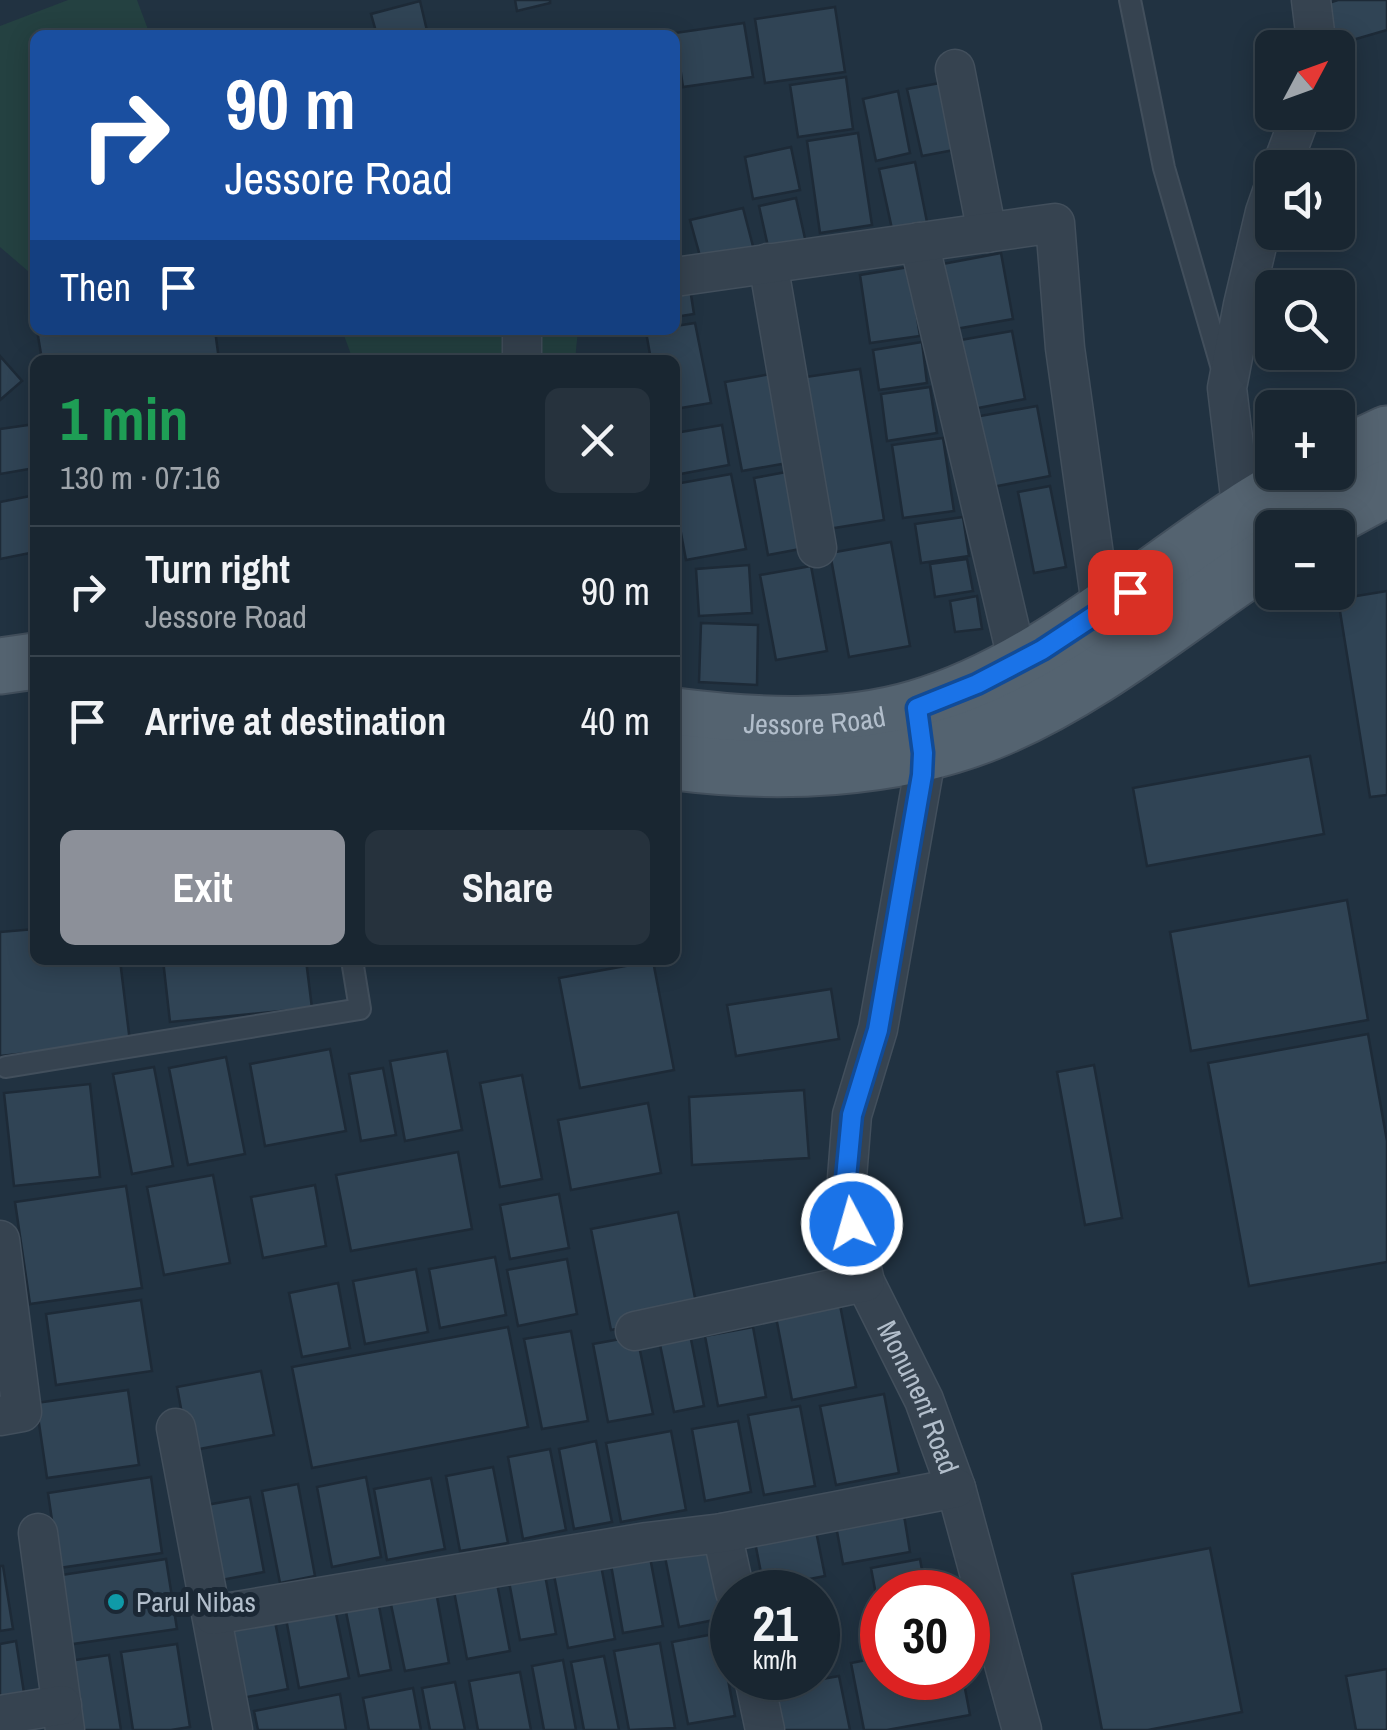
<!DOCTYPE html>
<html lang="en">
<head>
<meta charset="utf-8">
<style>
  :root { --surface:#192631; --page:#26323d; --text:#f1f3f6; --muted:#9fa5ab; --line:#37434d; --accent:#8c9099 }
  body { margin:0; font-family:"Archivo Narrow",sans-serif; background:var(--page); color:var(--text); height:100vh; display:flex; flex-direction:column; font-size:38px; white-space:nowrap }
  * { box-sizing:border-box; margin:0 }
  p { font-size:32px; color:var(--muted) }
  .icon { flex:none; width:55px; height:55px; fill:none; stroke:currentColor; stroke-width:2; stroke-linecap:round; stroke-linejoin:round }
  .map { position:relative; flex:1; overflow:hidden }
  .sheet { position:absolute; left:30px; top:355px; width:650px; height:610px; display:flex; flex-direction:column; background:var(--surface); border-radius:15px; box-shadow:0 5px 25px #0003,0 0 0 2px var(--line) }
  .sheet>* { flex:none }
  .hud { position:absolute; left:30px; top:30px; width:650px; height:305px; border-radius:15px; box-shadow:0 5px 25px #0003,0 0 0 2px var(--line); background:#1a4fa0; color:#fff; overflow:hidden }
  .needle { width:65px; rotate:49deg }
  .buttons { position:absolute; left:1255px; top:30px; display:grid; gap:20px }
  .buttons a { display:grid; place-items:center; width:100px; height:100px; border-radius:15px; background:var(--surface); box-shadow:0 5px 25px #0003,0 0 0 2px var(--line); font-size:50px }
  .speed { position:absolute; left:710px; top:1570px; display:flex; gap:20px; font-size:50px; font-weight:700; text-align:center }
  .speed>* { display:grid; place-content:center; width:130px; height:130px; border-radius:50%; background:var(--surface); box-shadow:0 5px 25px #0003,0 0 0 2px var(--line); line-height:1 }
  .speed small { font-size:25px; font-weight:400 }
  .speed .limit { border:15px solid #d22; background:#fff; color:#111 }
  .pin { position:absolute; display:grid; place-items:center; width:85px; height:85px; color:#fff; margin:-42px; border-radius:20px; box-shadow:0 5px 15px #0006 }
  .me { position:absolute; width:110px; margin:-55px; rotate:354deg; stroke-linejoin:round; filter:drop-shadow(0 0 8px #0008) }
  .turn { display:flex; align-items:center; gap:35px; height:210px; padding:0 30px; font-size:45px }
  .turn .icon { width:130px; height:130px; stroke-width:2.5 }
  .turn b { display:block; font-size:70px; line-height:85px }
  .then { display:flex; align-items:center; height:95px; padding:0 30px; background:#0003; gap:20px; font-size:38px }
  .round { display:grid; place-items:center; flex:none; width:105px; height:105px; border-radius:15px; background:var(--page) }
  .headline { display:flex; align-items:center; justify-content:space-between; height:170px; padding:0 30px }
  h1 { font-size:60px; font-weight:700; line-height:75px; color:#1e9e55 }
  .primary-button { display:flex; gap:20px; margin-top:auto; padding:20px 30px }
  .primary-button a { flex:1; height:115px; border-radius:15px; background:var(--accent); color:#fff; font-size:40px; font-weight:700; line-height:115px; text-align:center }
  .primary-button a+a { background:var(--page); color:var(--text) }
  ul { padding:0; list-style:none }
  li { display:flex; align-items:center; gap:30px; height:130px; padding:0 30px; border-top:2px solid var(--line) }
  li div { flex:1 }
  li b { display:block; font-size:38px }
  li em { font-style:normal }
  .map>svg:first-child { display:block }
  .green { fill:#244141 }
  .building { fill:#304455; stroke:#1d2a37; stroke-width:2.5 }
  .lines { fill:none; stroke-linecap:round; stroke-linejoin:round }
  .lane-casing { stroke:#424f5c; stroke-width:24 }
  .street-casing { stroke:#424f5c; stroke-width:41 }
  .primary-casing { stroke:#424f5c; stroke-width:59 }
  .lane { stroke:#364350; stroke-width:20 }
  .street { stroke:#364350; stroke-width:38 }
  .primary { stroke:#546370; stroke-width:55 }
  .route-casing { stroke:#114b97; stroke-width:25 }
  .route { stroke:#1a73e8; stroke-width:18 }
  .culture-dot { fill:#0f9aa8; stroke:#1b2835; stroke-width:4 }
  .labels { text-anchor:middle; stroke-width:10; stroke-linejoin:round; paint-order:stroke }
  .street-label { font-size:28px; fill:#b2becb; stroke:#1b2835 }
  .poi-label { font-size:28px; fill:#b2becb; stroke:#1b2835; text-anchor:start }
</style>
</head>
<body>
<div class="map">
<svg width="1387" height="1730" viewBox="0 0 1387 1730">
  <rect width="100%" height="100%" fill="#213241"/>
  <g class="green">
    <polygon points="68,0 137,0 150,35 35,35 35,277 0,247 0,26"/>
    <polygon points="342,330 578,330 575,360 353,360"/>
  </g>
  <g class="building">
    <polygon points="515,0 550,0 550,3 517,11"/>
    <polygon points="1338,0 1387,0 1387,30 1332,46 1319,6"/>
    <polygon points="420,1 428,35 377,35 371,14"/>
    <polygon points="835,7 845,72 765,83 755,19"/>
    <polygon points="744,23 753,77 683,87 675,33"/>
    <polygon points="846,77 853,129 798,137 790,85"/>
    <polygon points="940,83 954,150 922,156 907,89"/>
    <polygon points="898,91 910,153 876,161 863,99"/>
    <polygon points="858,133 872,225 820,233 807,141"/>
    <polygon points="791,147 800,190 753,199 745,157"/>
    <polygon points="915,162 927,222 892,229 879,169"/>
    <polygon points="796,198 806,243 769,251 759,206"/>
    <polygon points="743,208 755,254 703,267 690,220"/>
    <polygon points="1001,253 1013,319 944,331 932,266"/>
    <polygon points="909,267 920,336 870,343 860,275"/>
    <polygon points="689,282 694,314 675,317 675,285"/>
    <polygon points="695,323 711,403 675,409 675,360 651,360 646,332 675,330 675,326"/>
    <polygon points="37,330 215,330 219,360 42,360"/>
    <polygon points="1012,331 1025,399 968,410 955,341"/>
    <polygon points="922,342 927,383 879,390 873,350"/>
    <polygon points="0,356 22,381 0,400"/>
    <polygon points="860,369 884,520 822,530 799,378"/>
    <polygon points="777,373 793,462 742,471 725,382"/>
    <polygon points="930,387 937,433 887,441 881,394"/>
    <polygon points="1037,406 1050,476 982,489 969,418"/>
    <polygon points="35,424 35,468 0,474 0,429"/>
    <polygon points="722,425 729,465 675,475 675,433"/>
    <polygon points="943,438 954,511 903,518 892,445"/>
    <polygon points="797,470 811,547 768,555 754,478"/>
    <polygon points="731,474 746,549 686,560 675,501 675,484"/>
    <polygon points="1050,486 1066,567 1034,573 1018,492"/>
    <polygon points="35,495 35,552 0,559 0,502"/>
    <polygon points="963,517 969,556 921,563 915,524"/>
    <polygon points="891,542 910,646 849,657 830,553"/>
    <polygon points="967,559 973,591 935,597 930,564"/>
    <polygon points="749,565 752,613 699,616 696,569"/>
    <polygon points="811,566 827,651 776,660 760,575"/>
    <polygon points="1387,591 1387,795 1370,797 1338,599"/>
    <polygon points="977,596 982,629 955,632 950,601"/>
    <polygon points="701,623 758,625 757,685 699,682"/>
    <polygon points="1310,756 1324,834 1147,866 1133,788"/>
    <polygon points="1347,900 1368,1020 1191,1051 1170,932"/>
    <polygon points="35,929 35,960 120,960 130,1042 0,1056 0,932"/>
    <polygon points="163,960 306,960 312,1008 170,1022"/>
    <polygon points="653,961 674,1070 580,1088 559,978"/>
    <polygon points="831,989 839,1039 736,1056 727,1005"/>
    <polygon points="1368,1034 1387,1141 1387,1262 1249,1286 1208,1063"/>
    <polygon points="330,1049 346,1131 265,1146 250,1064"/>
    <polygon points="447,1051 462,1130 405,1141 390,1061"/>
    <polygon points="226,1057 245,1154 188,1165 169,1068"/>
    <polygon points="1094,1065 1122,1218 1085,1225 1057,1072"/>
    <polygon points="154,1067 173,1166 132,1174 113,1074"/>
    <polygon points="383,1068 396,1135 361,1141 349,1074"/>
    <polygon points="522,1075 542,1179 500,1187 480,1083"/>
    <polygon points="90,1084 100,1177 14,1186 4,1093"/>
    <polygon points="804,1090 809,1158 692,1165 689,1097"/>
    <polygon points="648,1103 661,1173 571,1190 558,1120"/>
    <polygon points="458,1152 472,1229 351,1251 336,1175"/>
    <polygon points="213,1175 230,1263 164,1275 147,1187"/>
    <polygon points="315,1185 326,1246 263,1258 251,1197"/>
    <polygon points="126,1186 142,1288 30,1304 15,1202"/>
    <polygon points="559,1194 569,1248 510,1259 500,1205"/>
    <polygon points="678,1212 698,1313 611,1330 591,1229"/>
    <polygon points="495,1257 506,1315 440,1328 429,1269"/>
    <polygon points="567,1259 577,1314 518,1326 507,1270"/>
    <polygon points="416,1269 428,1332 365,1344 353,1281"/>
    <polygon points="338,1283 350,1348 302,1357 289,1293"/>
    <polygon points="141,1300 152,1371 56,1385 46,1314"/>
    <polygon points="840,1305 856,1387 792,1400 776,1317"/>
    <polygon points="508,1327 528,1427 312,1468 292,1367"/>
    <polygon points="753,1327 766,1397 718,1406 705,1336"/>
    <polygon points="689,1329 704,1406 674,1412 658,1335"/>
    <polygon points="571,1331 588,1421 542,1429 524,1339"/>
    <polygon points="637,1336 653,1414 608,1422 593,1344"/>
    <polygon points="261,1371 274,1435 189,1451 177,1387"/>
    <polygon points="128,1390 139,1465 47,1478 36,1403"/>
    <polygon points="884,1394 899,1473 836,1485 820,1406"/>
    <polygon points="800,1406 815,1486 764,1495 748,1415"/>
    <polygon points="738,1421 751,1492 705,1501 692,1429"/>
    <polygon points="671,1431 686,1510 621,1522 606,1443"/>
    <polygon points="596,1441 612,1522 574,1529 559,1449"/>
    <polygon points="550,1449 566,1530 523,1539 508,1457"/>
    <polygon points="493,1467 508,1543 460,1551 446,1476"/>
    <polygon points="151,1477 162,1553 59,1568 48,1493"/>
    <polygon points="366,1477 381,1557 332,1567 317,1487"/>
    <polygon points="431,1478 445,1549 387,1560 374,1489"/>
    <polygon points="298,1484 315,1576 280,1583 262,1491"/>
    <polygon points="250,1497 264,1572 216,1581 201,1506"/>
    <polygon points="902,1503 910,1552 843,1564 834,1515"/>
    <polygon points="814,1521 825,1576 764,1588 753,1532"/>
    <polygon points="708,1539 724,1618 679,1627 663,1547"/>
    <polygon points="1210,1548 1242,1712 1148,1730 1102,1730 1072,1574"/>
    <polygon points="649,1552 663,1626 623,1633 610,1559"/>
    <polygon points="166,1559 177,1629 66,1645 55,1576"/>
    <polygon points="920,1559 926,1592 882,1592 882,1627 871,1568"/>
    <polygon points="600,1560 615,1639 568,1648 553,1570"/>
    <polygon points="543,1564 556,1634 520,1640 507,1571"/>
    <polygon points="0,1566 3,1566 13,1629 0,1631"/>
    <polygon points="495,1573 510,1651 467,1659 452,1581"/>
    <polygon points="435,1586 449,1663 405,1671 389,1595"/>
    <polygon points="376,1590 391,1670 359,1676 343,1597"/>
    <polygon points="333,1599 349,1678 299,1688 284,1608"/>
    <polygon points="273,1611 288,1689 232,1700 217,1622"/>
    <polygon points="818,1612 829,1667 818,1670"/>
    <polygon points="719,1633 735,1716 688,1724 672,1642"/>
    <polygon points="16,1641 24,1693 0,1697 0,1644"/>
    <polygon points="660,1643 675,1728 629,1730 614,1651"/>
    <polygon points="177,1644 190,1727 171,1730 133,1730 121,1652"/>
    <polygon points="109,1655 121,1730 72,1730 62,1662"/>
    <polygon points="604,1656 619,1730 584,1730 571,1662"/>
    <polygon points="882,1657 882,1678 963,1678 970,1715 887,1730 864,1730 851,1663"/>
    <polygon points="563,1660 576,1730 544,1730 532,1666"/>
    <polygon points="1387,1669 1387,1730 1356,1730 1346,1676"/>
    <polygon points="520,1672 531,1730 478,1730 469,1681"/>
    <polygon points="839,1676 850,1730 780,1730 772,1688"/>
    <polygon points="455,1682 465,1730 430,1730 422,1688"/>
    <polygon points="413,1688 421,1730 369,1730 363,1698"/>
    <polygon points="340,1694 346,1730 258,1730 254,1711"/>
  </g>
  <g class="lines">
    <defs>
      <g id="lane">
        <polyline points="1130,0 1164,168 1223,372"/>
        <polyline points="6,1067 360,1009 352,960"/>
      </g>
      <g id="street">
        <polyline points="1311,0 1315,32 1313,48"/>
        <polyline points="955,69 987,233"/>
        <polyline points="1281,168 1302,112"/>
        <polyline points="919,242 1018,663"/>
        <polyline points="768,263 817,548"/>
        <polyline points="675,277 1055,223 1065,348 1102,612"/>
        <polyline points="522,330 522,360"/>
        <polyline points="1242,513 1227,388 1243,305 1265,212 1272,192"/>
        <path id="s1" d="M920,731L923,775L878,1029L852,1115L847,1178L852,1224L865,1282L924,1400L956,1488L1022,1730"/>
        <polyline points="0,1240 22,1412 0,1416"/>
        <polyline points="635,1331 865,1282"/>
        <polyline points="176,1428 233,1730"/>
        <polyline points="38,1533 65,1730"/>
        <polyline points="722,1533 735,1592"/>
        <polyline points="213,1615 647,1542 722,1533 956,1488"/>
        <polyline points="754,1678 765,1730"/>
        <polyline points="0,1715 62,1705"/>
      </g>
      <g id="primary">
        <polyline points="1338,457 1387,434"/>
        <polyline points="1313,528 1387,488"/>
        <polyline points="0,666 35,661"/>
        <path id="s2" d="M675,716C754,726 840,731 917,708C1037,673 1140,579 1243,512C1264,498 1287,486 1308,472"/>
        <path d="M675,762C776,775 894,771 990,732C1093,690 1180,615 1272,554"/>
      </g>
    </defs>
    <use href="#lane" class="lane-casing"/>
    <use href="#street" class="street-casing"/>
    <use href="#primary" class="primary-casing"/>
    <use href="#lane" class="lane"/>
    <use href="#street" class="street"/>
    <use href="#primary" class="primary"/>
  </g>
  <g class="lines">
    <defs>
      <polyline id="route" points="852,1224 846,1178 852,1115 878,1030 922,775 923,753 917,708 977,684 1042,650 1130,592"/>
    </defs>
    <use href="#route" class="route-casing"/>
    <use href="#route" class="route"/>
  </g>
  <circle class="culture-dot" cx="116" cy="1602" r="10"/>
  <g class="labels">
    <g class="street-label">
      <text dy="10" stroke="none"><textPath href="#s2" startOffset="140">Jessore Road</textPath></text>
      <text dy="10" stroke="none"><textPath href="#s1" startOffset="688">Monunent Road</textPath></text>
    </g>
    <g class="poi-label">
      <text x="136" y="1612">Parul Nibas</text>
    </g>
  </g>
</svg>
<div class="buttons">
<a><svg class="needle" viewBox="-14 -14 28 28"><path d="M0-13l5 13h-10z" fill="#e53935"/><path d="M0 13l5-13h-10z" fill="#9fa5ab"/></svg></a>
<a><svg class="icon" aria-label="sound" viewBox="0 0 24 24"><path d="M4 9h4l5-4v14l-5-4H4zM17 9q2 3 0 6"/></svg></a>
<a><svg class="icon" aria-label="search" viewBox="0 0 24 24"><circle cx="10" cy="10" r="6"/><path d="M15 15l6 6"/></svg></a>
<a>+</a>
<a>−</a>
</div>
<div class="speed"><div>21<small>km/h</small></div><div class="limit">30</div></div>
<div class="pin" style="left:1130px;top:592px;background:#d93025"><svg class="icon" aria-label="arrive" viewBox="0 0 24 24"><path d="M6 21V4h12l-3 4 3 4H6"/></svg></div>
<svg class="me" style="left:852px;top:1224px" viewBox="-20 -20 40 40"><circle r="17" fill="#1a73e8" stroke="#fff" stroke-width="3"/><path d="M0-11L8 9 0 5-8 9z" fill="#fff"/></svg>
<div class="hud">
<div class="turn"><svg class="icon" aria-label="right" viewBox="0 0 24 24"><path d="M7 20v-9h11M14 6l5 5-5 5"/></svg><div><b>90 m</b>Jessore Road</div></div>
<div class="then">Then<svg class="icon" aria-label="arrive" viewBox="0 0 24 24"><path d="M6 21V4h12l-3 4 3 4H6"/></svg></div>
</div>
<section class="sheet">
<div class="headline"><div><h1>1 min</h1><p>130 m · 07:16</p></div><a class="round"><svg class="icon" aria-label="close" viewBox="0 0 24 24"><path d="M6 6l12 12M18 6L6 18"/></svg></a></div>
<ul>
<li><svg class="icon" aria-label="right" viewBox="0 0 24 24"><path d="M7 20v-9h11M14 6l5 5-5 5"/></svg><div><b>Turn right</b><p>Jessore Road</p></div><em>90 m</em></li>
<li><svg class="icon" aria-label="arrive" viewBox="0 0 24 24"><path d="M6 21V4h12l-3 4 3 4H6"/></svg><div><b>Arrive at destination</b></div><em>40 m</em></li>
</ul>
<div class="primary-button"><a>Exit</a><a>Share</a></div>
</section>
</div>
</body>
</html>
